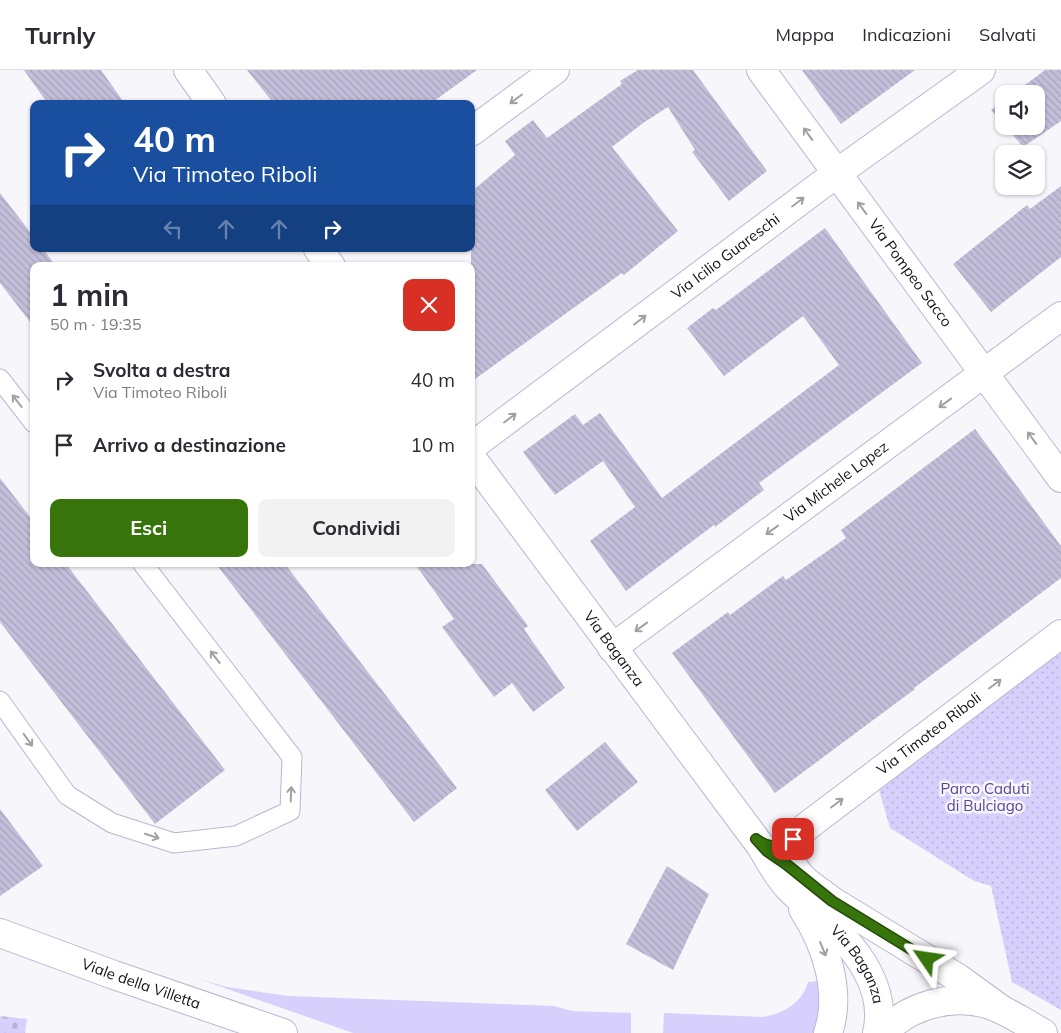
<!DOCTYPE html>
<html lang="it">
<head>
<meta charset="utf-8">
<style>
  :root { --surface:#fff; --page:#f2f2f3; --text:#2b2b33; --muted:#7c7c81; --line:#e1e1e2; --accent:#37740c }
  body { margin:0; font-family:Mulish,sans-serif; background:var(--page); color:var(--text); height:100vh; display:flex; flex-direction:column; font-size:19px; white-space:nowrap }
  * { box-sizing:border-box; margin:0 }
  p { font-size:16px; color:var(--muted) }
  .icon { flex:none; width:28px; height:28px; fill:none; stroke:currentColor; stroke-width:2; stroke-linecap:round; stroke-linejoin:round }
  .map { position:relative; flex:1; overflow:hidden }
  .drawer { position:absolute; left:30px; top:192px; width:445px; height:305px; display:flex; flex-direction:column; background:var(--surface); border-radius:10px; box-shadow:0 1px 4px #0004 }
  .drawer>* { flex:none }
  .banner { position:absolute; left:30px; top:30px; width:445px; height:152px; border-radius:10px; box-shadow:0 1px 4px #0004; background:#1a4fa0; color:#fff; overflow:hidden }
  .buttons { position:absolute; left:995px; top:15px; display:grid; gap:10px }
  .buttons a { display:grid; place-items:center; width:50px; height:50px; border-radius:10px; background:var(--surface); box-shadow:0 1px 4px #0004; font-size:25px }
  .pin { position:absolute; display:grid; place-items:center; width:42px; height:42px; color:#fff; margin:-21px; border-radius:10px; box-shadow:0 2px 8px #0006 }
  .me { position:absolute; width:55px; margin:-28px; rotate:302deg; stroke-linejoin:round; filter:drop-shadow(0 0 4px #0008) }
  .turn { display:flex; align-items:center; gap:18px; height:105px; padding:0 20px; font-size:22px }
  .turn .icon { width:65px; height:65px; stroke-width:2.5 }
  .turn b { display:block; font-size:35px; line-height:42px }
  .lanes { display:flex; align-items:center; height:48px; padding:0 20px; background:#0003; justify-content:center; gap:25px; direction:ltr }
  .lanes .off { opacity:.35 }
  .round { display:grid; place-items:center; flex:none; width:52px; height:52px; border-radius:10px; background:var(--page) }
  .head { display:flex; align-items:center; justify-content:space-between; height:85px; padding:0 20px }
  h1 { font-size:30px; font-weight:700; line-height:38px }
  .cta { display:flex; gap:10px; margin-top:auto; padding:10px 20px }
  .cta a { flex:1; height:58px; border-radius:10px; background:var(--accent); color:#fff; font-size:20px; font-weight:700; line-height:58px; text-align:center }
  .cta a+a { background:var(--page); color:var(--text) }
  ul { padding:0; list-style:none }
  li { display:flex; align-items:center; gap:15px; height:65px; padding:0 20px }
  li div { flex:1 }
  li b { display:block; font-size:19px }
  li em { font-style:normal }
  header { display:flex; align-items:center; gap:30px; box-sizing:border-box; height:70px; padding:0 25px; background:var(--surface); border-bottom:1px solid var(--line) }
  header strong { font-size:24px }
  nav { display:flex; gap:28px; margin-inline-start:auto; font-size:18px }
  .map>svg:first-child { display:block }
  .green { fill:#d7d0fc }
  .cemetery { fill:url(#cemetery-stones) }
  .park { fill:url(#park-dots) }
  .building { fill:url(#building-back-hatch) }
  .lines { fill:none; stroke-linecap:round; stroke-linejoin:round }
  .lane-casing { stroke:#bbb7d1; stroke-width:21 }
  .street-casing { stroke:#bbb7d1; stroke-width:30 }
  .secondary-casing { stroke:#bbb7d1; stroke-width:30 }
  .lane { stroke:#fff; stroke-width:19 }
  .street { stroke:#fff; stroke-width:28 }
  .secondary { stroke:#fff; stroke-width:28 }
  .oneway { stroke:#a1a0a3 }
  .route-casing { stroke:#244b08; stroke-width:12 }
  .route { stroke:#37740c; stroke-width:9 }
  .labels { text-anchor:middle; stroke-width:5; stroke-linejoin:round; paint-order:stroke }
  .street-label { font-size:15px; fill:#13111a; stroke:#f7f6fb }
  .park-label { font-size:15px; fill:#5a4597; stroke:#f7f6fb }
</style>
</head>
<body>
<header>
<strong>Turnly</strong>
<nav><a>Mappa</a><a>Indicazioni</a><a>Salvati</a></nav>
</header>
<div class="map">
<svg width="1061" height="963" viewBox="0 0 1061 963">
  <defs>
    <pattern id="cemetery-stones" width="16" height="16" patternUnits="userSpaceOnUse" patternTransform="scale(1.25)"><rect width="16" height="16" fill="#d7d0fc"/><path d="M2 7V4a2 2 0 0 1 4 0v3zM10 15v-3a2 2 0 0 1 4 0v3z" fill="#b8b2d7"/></pattern>
    <pattern id="park-dots" width="8" height="8" patternUnits="userSpaceOnUse" patternTransform="scale(1.25)"><rect width="8" height="8" fill="#d7d0fc"/><path d="M2 2h.1M6 6h.1" fill="none" stroke="#b8b2d7" stroke-width="1.8" stroke-linecap="round"/></pattern>
    <pattern id="building-back-hatch" width="6" height="6" patternUnits="userSpaceOnUse" patternTransform="scale(1.25)"><rect width="6" height="6" fill="#c3bfda"/><path d="M-1 5l2 2M0 0l6 6M5-1l2 2" fill="none" stroke="#a7a3ba"/></pattern>
  </defs>
  <rect width="100%" height="100%" fill="#f7f6fb"/>
  <g class="green">
    <polygon points="199,909 227,917 288,926 554,936 572,941 631,943 631,963 353,963"/>
    <path d="M818,911L821,930L815,963H663L664,943L763,947C783,944 802,933 808,912Z"/>
  </g>
  <polygon class="cemetery" points="0,946 27,949 25,963 0,963"/>
  <polygon class="park" points="1061,575 1061,940 1012,912 991,816 974,811 890,758 877,713"/>
  <g class="building">
    <polygon points="24,0 101,0 125,34 48,34"/>
    <polygon points="247,0 477,0 430,34 274,34"/>
    <polygon points="638,0 693,0 767,101 729,131 692,82 695,80 668,37 643,53 612,77 678,161 624,205 622,203 471,312 471,122 515,85 505,71 533,50 547,68 622,14 620,11"/>
    <polygon points="802,0 915,0 841,54"/>
    <polygon points="1045,0 1061,0 1061,51 1023,77 1005,56 1036,56 1036,24 1013,24"/>
    <polygon points="1004,30 1004,54 991,40"/>
    <polygon points="1061,116 1061,187 991,242 953,194 1027,135 1030,139"/>
    <polygon points="0,123 34,167 34,179 43,179 56,196 34,196 34,257 0,213"/>
    <polygon points="825,158 922,293 759,413 764,420 715,457 714,455 626,521 590,471 635,437 603,391 555,425 523,382 575,344 583,355 600,343 662,428 839,295 803,246 724,306 687,258 713,238 716,240"/>
    <polygon points="975,359 1061,476 1061,508 914,618 915,619 775,723 672,583 728,542 730,545 783,506 786,510 846,468 841,460"/>
    <polygon points="0,408 34,452 34,494 66,494 225,700 155,754 0,552"/>
    <polygon points="216,494 285,494 457,718 414,752"/>
    <polygon points="415,494 482,494 528,556 524,559 565,618 533,642 512,613 494,627 442,557 454,549"/>
    <polygon points="605,672 638,712 577,761 545,720"/>
    <polygon points="0,739 43,796 0,826"/>
    <polygon points="667,796 709,824 673,900 626,874"/>
  </g>
  <g class="lines">
    <defs>
      <g id="lane">
        <polyline points="0,309 34,353"/>
        <polyline points="0,631 67,725 112,753 174,773 236,766 290,741 292,687 143,494"/>
      </g>
      <g id="street">
        <polyline points="188,0 212,34"/>
        <path id="s1" d="M761,0L1061,408"/>
        <polyline points="471,62 555,0"/>
        <polyline points="318,179 331,196"/>
        <path id="s2" d="M471,377L837,103L981,0"/>
        <path id="s3" d="M471,387L760,775C769,789 776,804 788,817C798,828 811,837 822,847C855,877 888,917 877,963"/>
        <path id="s4" d="M612,578L1061,246"/>
        <path id="s5" d="M803,809C784,788 787,776 806,757L1061,564"/>
        <polyline points="804,810 832,831 958,908 1002,940"/>
        <path d="M803,839C826,874 842,922 828,963"/>
      </g>
      <g id="secondary">
        <path id="s6" d="M0,863L114,905L283,963"/>
        <path d="M883,963C909,935 951,924 987,934C1007,940 1025,953 1043,963"/>
      </g>
    </defs>
    <use href="#lane" class="lane-casing"/>
    <use href="#street" class="street-casing"/>
    <use href="#secondary" class="secondary-casing"/>
    <use href="#lane" class="lane"/>
    <use href="#street" class="street"/>
    <use href="#secondary" class="secondary"/>
  </g>
  <defs><path id="oneway-shaft" d="M-6 0H5M1.5-3L5.5 0L1.5 3" fill="none" stroke-width="1.6" stroke-linecap="round" stroke-linejoin="round" transform="scale(1.25)"/></defs>
  <g class="oneway">
    <use href="#oneway-shaft" transform="translate(516 29) rotate(143)"/>
    <use href="#oneway-shaft" transform="translate(808 64) rotate(-126)"/>
    <use href="#oneway-shaft" transform="translate(798 132) rotate(-37)"/>
    <use href="#oneway-shaft" transform="translate(862 138) rotate(-126)"/>
    <use href="#oneway-shaft" transform="translate(640 250) rotate(-37)"/>
    <use href="#oneway-shaft" transform="translate(17 331) rotate(-128)"/>
    <use href="#oneway-shaft" transform="translate(945 333) rotate(144)"/>
    <use href="#oneway-shaft" transform="translate(510 348) rotate(-37)"/>
    <use href="#oneway-shaft" transform="translate(1032 368) rotate(-126)"/>
    <use href="#oneway-shaft" transform="translate(772 460) rotate(144)"/>
    <use href="#oneway-shaft" transform="translate(641 557) rotate(144)"/>
    <use href="#oneway-shaft" transform="translate(215 587) rotate(-128)"/>
    <use href="#oneway-shaft" transform="translate(995 614) rotate(-37)"/>
    <use href="#oneway-shaft" transform="translate(28 670) rotate(55)"/>
    <use href="#oneway-shaft" transform="translate(291 724) rotate(-88)"/>
    <use href="#oneway-shaft" transform="translate(837 733) rotate(-37)"/>
    <use href="#oneway-shaft" transform="translate(152 766) rotate(18)"/>
    <use href="#oneway-shaft" transform="translate(823 879) rotate(68)"/>
  </g>
  <g class="lines">
    <defs>
      <path id="route" d="M793,769C780,778 768,779 756,769L767,781L786,794L832,831L927,889"/>
    </defs>
    <use href="#route" class="route-casing"/>
    <use href="#route" class="route"/>
  </g>
  <g class="labels">
    <g class="street-label">
      <text dy="5" stroke="none"><textPath href="#s2" startOffset="318">Via Icilio Guareschi</textPath></text>
      <text dy="5" stroke="none"><textPath href="#s1" startOffset="252">Via Pompeo Sacco</textPath></text>
      <text dy="5" stroke="none"><textPath href="#s4" startOffset="279">Via Michele Lopez</textPath></text>
      <text dy="5" stroke="none"><textPath href="#s3" startOffset="239">Via Baganza</textPath></text>
      <text dy="5" stroke="none"><textPath href="#s5" startOffset="215">Via Timoteo Riboli</textPath></text>
      <text dy="5" stroke="none"><textPath href="#s3" startOffset="640">Via Baganza</textPath></text>
      <text dy="5" stroke="none"><textPath href="#s6" startOffset="150">Viale della Villetta</textPath></text>
    </g>
    <g class="park-label">
      <text x="985" y="724">Parco Caduti<tspan x="985" dy="17">di Bulciago</tspan></text>
    </g>
  </g>
</svg>
<div class="buttons">
<a><svg class="icon" aria-label="sound" viewBox="0 0 24 24"><path d="M4 9h4l5-4v14l-5-4H4zM17 9q2 3 0 6"/></svg></a>
<a><svg class="icon" aria-label="layers" viewBox="0 0 24 24"><path d="M12 4l9 5-9 5-9-5zM3 14l9 5 9-5"/></svg></a>
</div>
<div class="pin" style="left:793px;top:769px;background:#d93025"><svg class="icon" aria-label="arrive" viewBox="0 0 24 24"><path d="M6 21V4h12l-3 4 3 4H6"/></svg></div>
<svg class="me" style="left:927px;top:889px" viewBox="-20 -20 40 40"><path d="M0-17L14 15 0 8-14 15z" fill="#37740c" stroke="#fff" stroke-width="4"/></svg>
<div class="banner">
<div class="turn"><svg class="icon" aria-label="right" viewBox="0 0 24 24"><path d="M7 20v-9h11M14 6l5 5-5 5"/></svg><div><b>40 m</b>Via Timoteo Riboli</div></div>
<div class="lanes"><svg class="icon off" aria-label="left" viewBox="0 0 24 24"><path d="M17 20v-9H6M10 6l-5 5 5 5"/></svg><svg class="icon off" aria-label="ahead" viewBox="0 0 24 24"><path d="M12 20V5M6 11l6-6 6 6"/></svg><svg class="icon off" aria-label="ahead" viewBox="0 0 24 24"><path d="M12 20V5M6 11l6-6 6 6"/></svg><svg class="icon" aria-label="right" viewBox="0 0 24 24"><path d="M7 20v-9h11M14 6l5 5-5 5"/></svg></div>
</div>
<section class="drawer">
<div class="head"><div><h1>1 min</h1><p>50 m · 19:35</p></div><a class="round" style="background:#d93025;color:#fff"><svg class="icon" aria-label="close" viewBox="0 0 24 24"><path d="M6 6l12 12M18 6L6 18"/></svg></a></div>
<ul>
<li><svg class="icon" aria-label="right" viewBox="0 0 24 24"><path d="M7 20v-9h11M14 6l5 5-5 5"/></svg><div><b>Svolta a destra</b><p>Via Timoteo Riboli</p></div><em>40 m</em></li>
<li><svg class="icon" aria-label="arrive" viewBox="0 0 24 24"><path d="M6 21V4h12l-3 4 3 4H6"/></svg><div><b>Arrivo a destinazione</b></div><em>10 m</em></li>
</ul>
<div class="cta"><a>Esci</a><a>Condividi</a></div>
</section>
</div>
</body>
</html>
